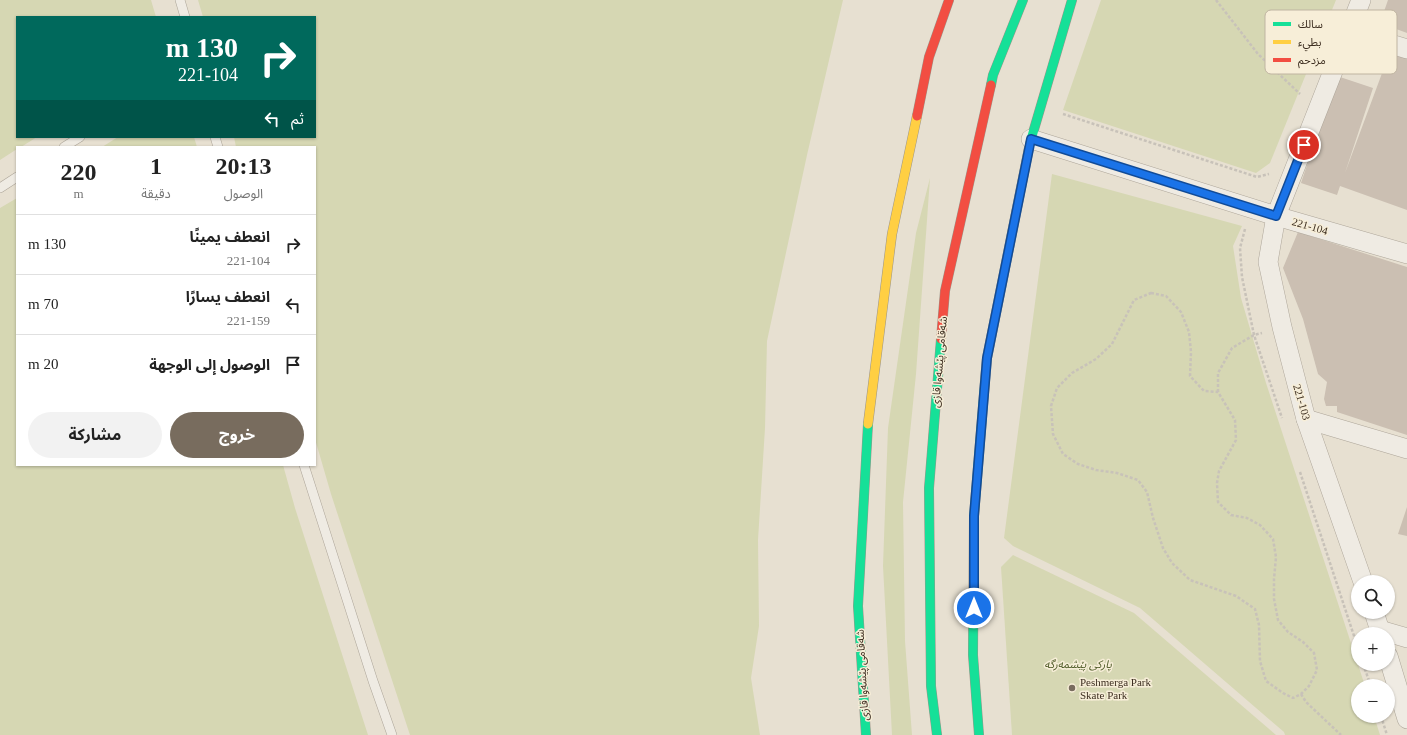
<!DOCTYPE html>
<html lang="ar">
<head>
<meta charset="utf-8">
<style>
  :root { --surface:#fff; --page:#f2f2f2; --text:#222; --muted:#767676; --line:#e0e0e0; --accent:#786c5e }
  body { margin:0; font-family:"Times New Roman","Noto Sans Arabic",serif; background:var(--page); color:var(--text); direction:rtl; height:100vh; display:flex; flex-direction:column; font-size:15px; white-space:nowrap }
  * { box-sizing:border-box; margin:0 }
  p { font-size:13px; color:var(--muted) }
  .icon { flex:none; width:22px; height:22px; fill:none; stroke:currentColor; stroke-width:2; stroke-linecap:round; stroke-linejoin:round }
  .map { position:relative; flex:1; overflow:hidden; direction:ltr }
  .drawer { position:absolute; left:16px; top:146px; width:300px; height:320px; display:flex; flex-direction:column; background:var(--surface); border-radius:0px; box-shadow:0 1px 3px #0004; direction:rtl }
  .drawer>* { flex:none }
  .banner { position:absolute; left:16px; top:16px; width:300px; height:122px; border-radius:0px; box-shadow:0 1px 3px #0004; direction:rtl; background:#00695c; color:#fff; overflow:hidden }
  .buttons { position:absolute; left:1351px; top:575px; display:grid; gap:8px }
  .buttons a { display:grid; place-items:center; width:44px; height:44px; border-radius:50%; background:var(--surface); box-shadow:0 1px 3px #0004; font-size:20px }
  .pin { position:absolute; display:grid; place-items:center; width:34px; height:34px; color:#fff; margin:-17px; border:2px solid #fff; border-radius:50%; box-shadow:0 1px 4px #0007 }
  .me { position:absolute; width:44px; margin:-22px; rotate:0deg; stroke-linejoin:round; filter:drop-shadow(0 0 3px #0008) }
  .turn { display:flex; align-items:center; gap:14px; height:84px; padding:0 12px; font-size:18px }
  .turn .icon { width:52px; height:52px; stroke-width:2.5 }
  .turn b { display:block; font-size:28px; line-height:34px }
  .then { display:flex; align-items:center; height:38px; padding:0 12px; background:#0003; gap:8px; font-size:15px }
  .eta { display:flex; justify-content:space-evenly; align-items:center; height:68px; text-align:center }
  .eta b { font-size:24px; font-weight:700; line-height:28px }
  .button { display:flex; gap:8px; margin-top:auto; padding:8px 12px }
  .button a { flex:1; height:46px; border-radius:24px; background:var(--accent); color:#fff; font-size:16px; font-weight:700; line-height:46px; text-align:center }
  .button a+a { background:var(--page); color:var(--text) }
  ul { padding:0; list-style:none }
  li { display:flex; align-items:center; gap:12px; height:60px; padding:0 12px; border-top:1px solid var(--line) }
  li div { flex:1 }
  li b { display:block; font-size:15px }
  li em { font-style:normal }
  .map>svg:first-child { display:block }
  .green { fill:#d6d7b3 }
  .building { fill:#cbbfb2 }
  .lines { fill:none; stroke-linecap:round; stroke-linejoin:round }
  .lane-casing { stroke:#ada599; stroke-width:10 }
  .street-casing { stroke:#ada599; stroke-width:20 }
  .fast-casing { stroke:#9c958a; stroke-width:10 }
  .slow-casing { stroke:#9c958a; stroke-width:10 }
  .jam-casing { stroke:#9c958a; stroke-width:10 }
  .path { stroke:#c8c2b9; stroke-width:2.5; stroke-dasharray:3 2; stroke-linecap:butt }
  .lane { stroke:#efebe3; stroke-width:9 }
  .street { stroke:#efebe3; stroke-width:19 }
  .fast { stroke:#16e098; stroke-width:9 }
  .slow { stroke:#ffcf43; stroke-width:9 }
  .jam { stroke:#f24e42; stroke-width:9 }
  .route-casing { stroke:#114b97; stroke-width:10 }
  .route { stroke:#1a73e8; stroke-width:7 }
  .poi-dot { fill:#786c5e; stroke:#f7eed8; stroke-width:1.5 }
  .labels { text-anchor:middle; stroke-width:3; stroke-linejoin:round; paint-order:stroke }
  .street-label { font-size:11px; fill:#3d2e20; stroke:#f7eed8 }
  .park-label { font-size:11px; font-style:italic; fill:#4d5a26; stroke:#f7eed8 }
  .poi-label { font-size:11px; fill:#3d2e20; stroke:#f7eed8; text-anchor:start }
  .key { fill:#f7eed8; stroke:#bfb4a1; stroke-width:1 }
  .key-label { font-size:11px; fill:#3d2e20 }
</style>
</head>
<body>
<div class="map">
<svg width="1407" height="735" viewBox="0 0 1407 735">
  <rect width="100%" height="100%" fill="#e7e0d1"/>
  <g class="green">
    <polygon points="0,0 151,0 156,17 17,17 17,137 37,137 21,147 17,147 17,149 0,160"/>
    <polygon points="198,0 843,0 807,155 767,341 765,428 758,540 759,626 751,678 760,735 410,735 331,494 315,439 315,147 236,147 234,137 315,137 315,17 203,17"/>
    <polygon points="1101,0 1336,0 1270,163 1256,173 1063,110"/>
    <polygon points="118,137 194,137 197,147 102,147"/>
    <polygon points="1052,174 1242,226 1233,246 1241,298 1266,383 1365,686 1358,686 1358,716 1374,716 1380,735 1285,735 1284,732 1140,608 1013,546 1004,538"/>
    <polygon points="930,178 916,374 903,502 905,641 912,735 892,735 883,566 888,428 916,233"/>
    <polygon points="17,198 17,465 283,465 295,508 368,735 0,735 0,208"/>
    <polygon points="1013,555 1134,613 1276,735 1012,735 1001,567"/>
  </g>
  <g class="building">
    <polygon points="1388,0 1407,0 1407,33 1380,23"/>
    <polygon points="1391,49 1407,55 1407,210 1340,186 1337,195 1301,183 1337,76 1373,88 1345,173"/>
    <polygon points="1298,232 1407,267 1407,435 1337,412 1337,406 1326,406 1324,399 1327,382 1318,374 1303,319 1283,268"/>
    <polygon points="1407,507 1407,536 1398,534"/>
  </g>
  <g class="lines">
    <defs>
      <g id="lane">
        <polyline points="180,0 185,17"/>
        <polyline points="215,137 218,147"/>
        <polyline points="64,147 80,137"/>
        <polyline points="0,188 17,177"/>
        <polyline points="304,465 373,681 392,735"/>
      </g>
      <g id="street">
        <polyline points="1361,0 1276,216 1268,262 1282,327 1306,419 1363,582"/>
        <polyline points="1348,31 1407,49"/>
        <polyline points="1031,139 1276,216 1407,254"/>
        <polyline points="1306,419 1407,449"/>
        <polyline points="1374,612 1381,634"/>
        <polyline points="1380,630 1407,638"/>
        <polyline points="1388,656 1407,719"/>
      </g>
      <g id="fast">
        <polyline points="991,85 993,75 1023,0"/>
        <polyline points="1030,143 1072,0"/>
        <polyline points="866,735 858,606 868,424"/>
        <polyline points="937,735 931,686 929,488 941,339"/>
        <polyline points="979,735 973,655 974,516 985,381"/>
      </g>
      <g id="slow">
        <polyline points="985,381 987,358 1030,143"/>
        <polyline points="868,424 892,234 917,116"/>
      </g>
      <g id="jam">
        <polyline points="917,116 929,57 949,0"/>
        <polyline points="941,339 945,291 991,85"/>
      </g>
    </defs>
    <use href="#lane" class="lane-casing"/>
    <use href="#street" class="street-casing"/>
    <use href="#fast" class="fast-casing"/>
    <use href="#slow" class="slow-casing"/>
    <use href="#jam" class="jam-casing"/>
    <g class="path">
      <polyline points="1216,0 1258,54 1300,94"/>
      <polyline points="1063,114 1257,177 1269,174"/>
      <polyline points="1245,229 1240,248 1242,277 1254,335 1282,418"/>
      <polygon points="1151,293 1166,296 1181,312 1189,332 1191,352 1190,376 1204,391 1218,392 1235,420 1236,440 1219,471 1217,483 1218,502 1231,515 1247,518 1260,525 1273,539 1276,557 1274,579 1274,599 1278,620 1288,632 1303,642 1314,653 1317,670 1309,686 1301,694 1293,698 1283,693 1266,681 1260,661 1259,625 1255,609 1236,596 1190,580 1172,563 1163,548 1153,518 1147,492 1138,480 1117,473 1096,470 1078,464 1063,454 1053,434 1051,406 1057,388 1072,373 1096,359 1112,344 1134,300"/>
      <polyline points="1218,392 1218,373 1232,348 1254,335 1262,333"/>
      <polyline points="1300,472 1358,648"/>
      <polyline points="1363,664 1371,686"/>
      <polyline points="1301,694 1306,702 1341,735"/>
      <polyline points="1381,716 1387,735"/>
    </g>
    <use href="#lane" class="lane"/>
    <use href="#street" class="street"/>
    <use href="#fast" class="fast"/>
    <use href="#slow" class="slow"/>
    <use href="#jam" class="jam"/>
  </g>
  <g class="lines">
    <defs>
      <polyline id="route" points="974,608 974,516 987,358 1031,139 1276,216 1304,145"/>
    </defs>
    <use href="#route" class="route-casing"/>
    <use href="#route" class="route"/>
  </g>
  <circle class="poi-dot" cx="1072" cy="688" r="4"/>
  <g class="labels">
    <g class="street-label">
      <text transform="translate(1310 226) rotate(16)" y="4">221-104</text>
      <text transform="translate(939 362) rotate(-85)" y="4">شەقامی پێشەوا قازی</text>
      <text transform="translate(1302 402) rotate(74)" y="4">221-103</text>
      <text transform="translate(862 675) rotate(-93)" y="4">شەقامی پێشەوا قازی</text>
    </g>
    <g class="park-label">
      <text x="1078" y="668">پارکی پێشمەرگە</text>
    </g>
    <g class="poi-label">
      <text x="1080" y="686">Peshmerga Park<tspan x="1080" dy="13">Skate Park</tspan></text>
    </g>
  </g>
  <rect x="1265" y="10" width="132" height="64" rx="6" class="key"/>
  <rect x="1273" y="22" width="18" height="4" fill="#16e098"/>
  <rect x="1273" y="40" width="18" height="4" fill="#ffcf43"/>
  <rect x="1273" y="58" width="18" height="4" fill="#f24e42"/>
  <g class="key-label">
    <text x="1298" y="28">سالك</text>
    <text x="1298" y="46">بطيء</text>
    <text x="1298" y="64">مزدحم</text>
  </g>
</svg>
<div class="buttons">
<a><svg class="icon" aria-label="search" viewBox="0 0 24 24"><circle cx="10" cy="10" r="6"/><path d="M15 15l6 6"/></svg></a>
<a>+</a>
<a>−</a>
</div>
<div class="pin" style="left:1304px;top:145px;background:#d93025"><svg class="icon" aria-label="arrive" viewBox="0 0 24 24"><path d="M6 21V4h12l-3 4 3 4H6"/></svg></div>
<svg class="me" style="left:974px;top:608px" viewBox="-20 -20 40 40"><circle r="17" fill="#1a73e8" stroke="#fff" stroke-width="3"/><path d="M0-11L8 9 0 5-8 9z" fill="#fff"/></svg>
<div class="banner">
<div class="turn"><svg class="icon" aria-label="right" viewBox="0 0 24 24"><path d="M7 20v-9h11M14 6l5 5-5 5"/></svg><div><b>130 m</b>221-104</div></div>
<div class="then">ثم<svg class="icon" aria-label="left" viewBox="0 0 24 24"><path d="M17 20v-9H6M10 6l-5 5 5 5"/></svg></div>
</div>
<section class="drawer">
<div class="eta">
<div><b>20:13</b><p>الوصول</p></div>
<div><b>1</b><p>دقيقة</p></div>
<div><b>220</b><p>m</p></div>
</div>
<ul>
<li><svg class="icon" aria-label="right" viewBox="0 0 24 24"><path d="M7 20v-9h11M14 6l5 5-5 5"/></svg><div><b>انعطف يمينًا</b><p>221-104</p></div><em>130 m</em></li>
<li><svg class="icon" aria-label="left" viewBox="0 0 24 24"><path d="M17 20v-9H6M10 6l-5 5 5 5"/></svg><div><b>انعطف يسارًا</b><p>221-159</p></div><em>70 m</em></li>
<li><svg class="icon" aria-label="arrive" viewBox="0 0 24 24"><path d="M6 21V4h12l-3 4 3 4H6"/></svg><div><b>الوصول إلى الوجهة</b></div><em>20 m</em></li>
</ul>
<div class="button"><a>خروج</a><a>مشاركة</a></div>
</section>
</div>
</body>
</html>
